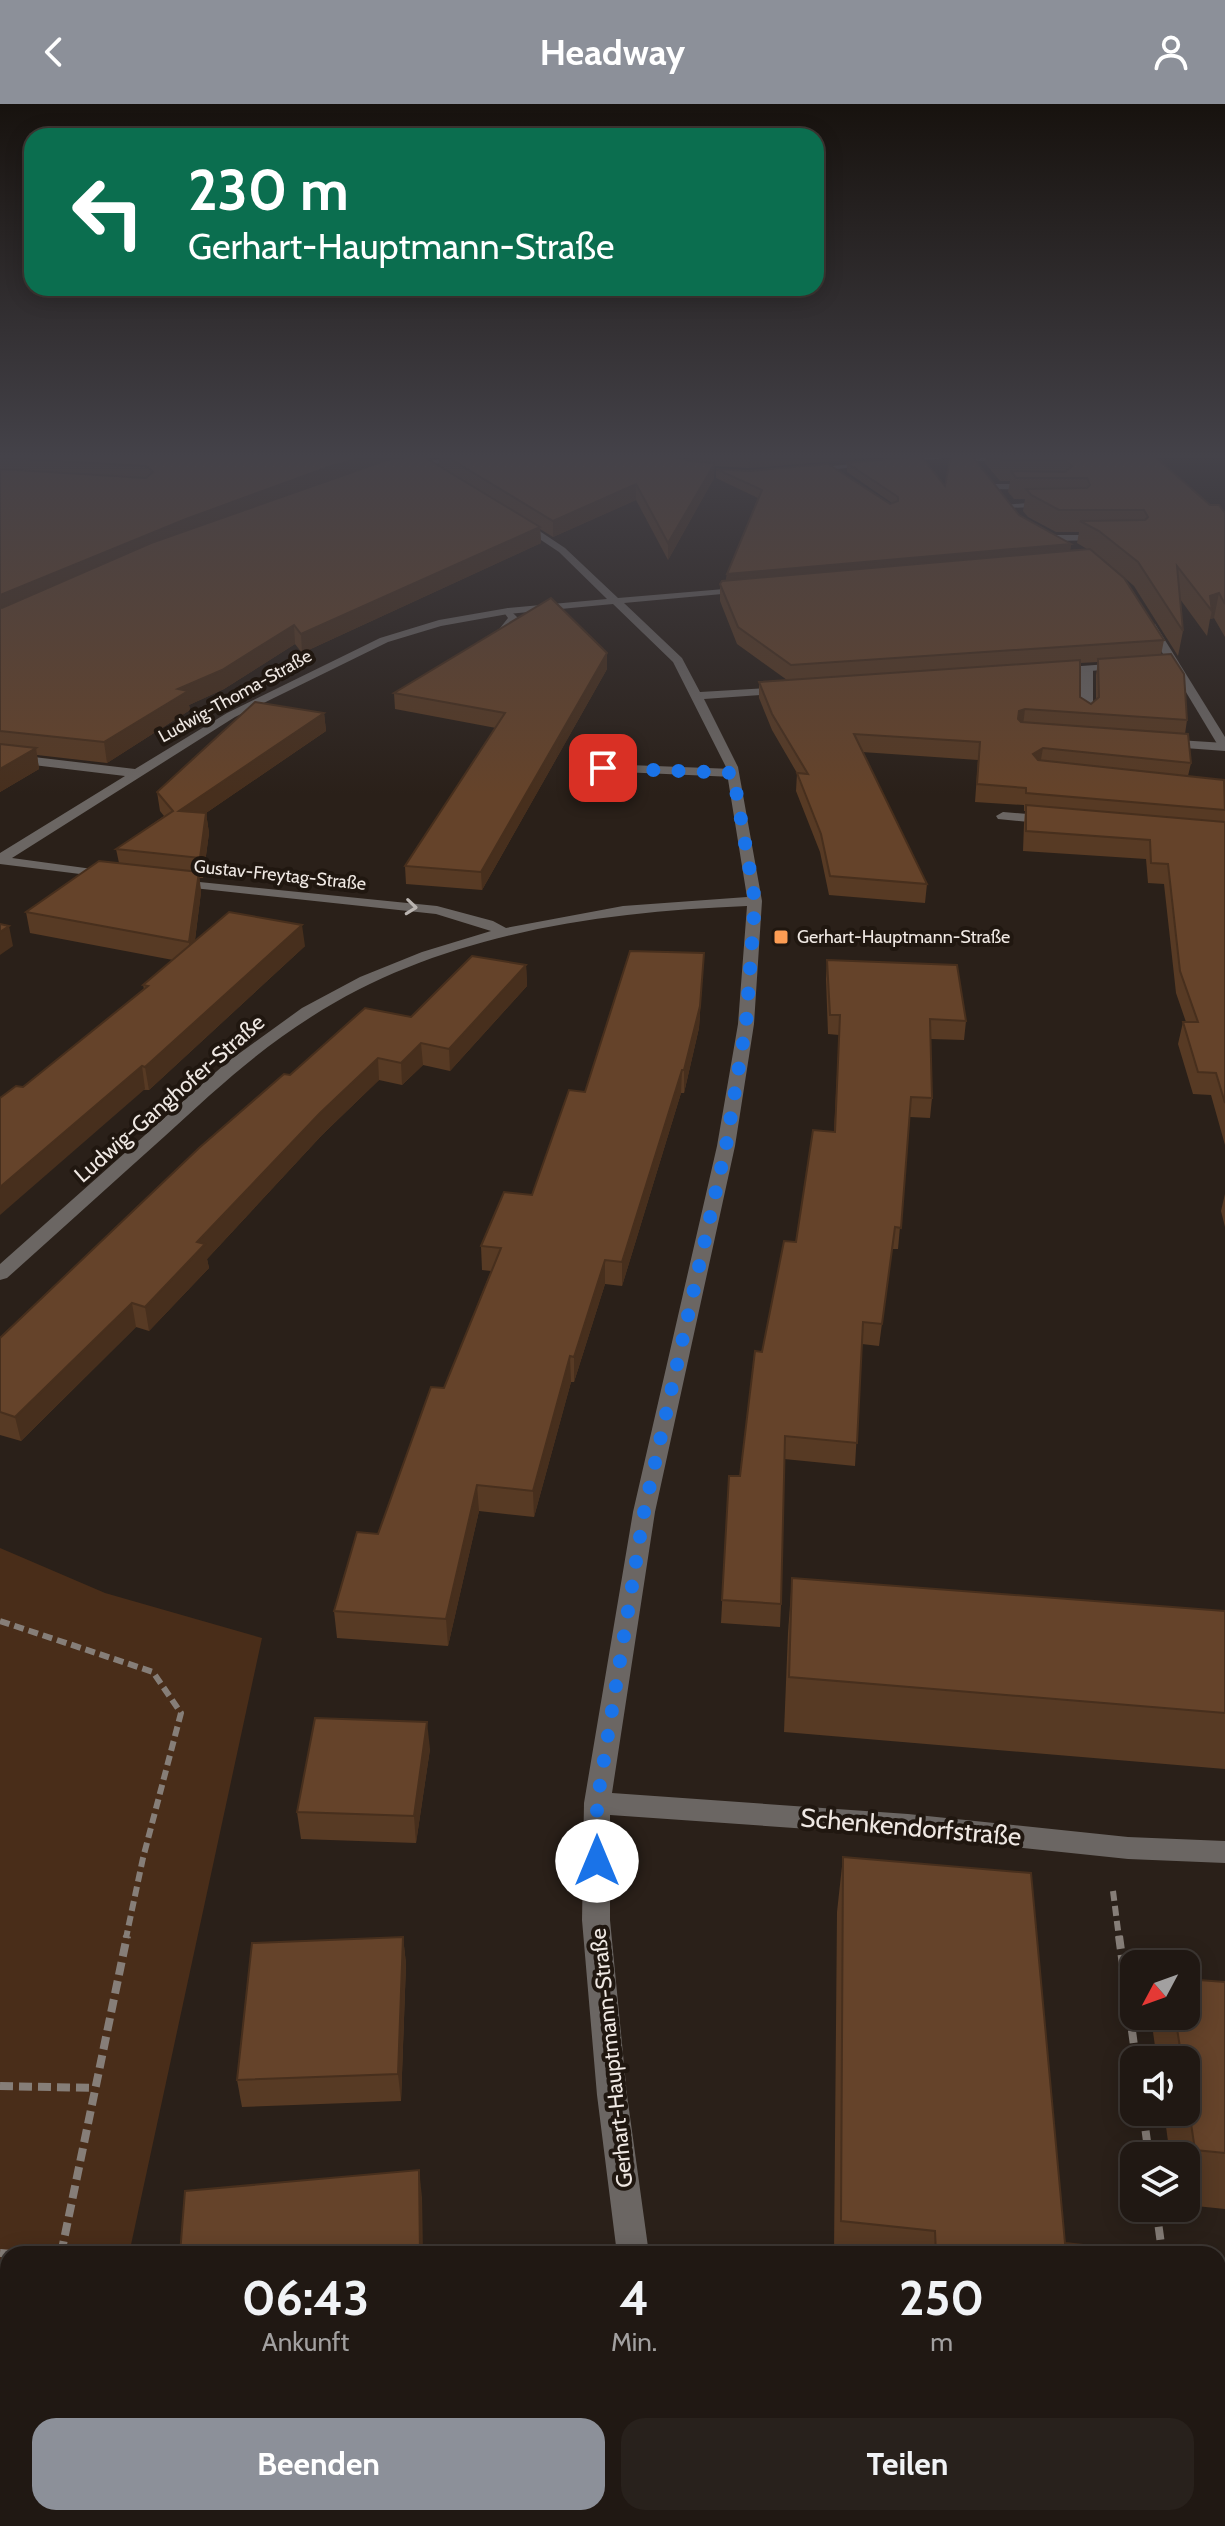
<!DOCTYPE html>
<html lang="de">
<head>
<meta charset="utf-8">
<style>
  :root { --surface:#201813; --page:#28211c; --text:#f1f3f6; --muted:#a2a0a0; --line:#3d3733; --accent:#8c9099 }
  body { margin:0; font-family:Cabin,sans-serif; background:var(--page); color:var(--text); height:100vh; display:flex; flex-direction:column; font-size:30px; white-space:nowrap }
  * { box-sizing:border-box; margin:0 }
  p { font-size:26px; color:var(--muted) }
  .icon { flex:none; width:44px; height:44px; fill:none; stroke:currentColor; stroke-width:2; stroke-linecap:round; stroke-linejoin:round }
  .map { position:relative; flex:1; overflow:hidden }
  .details { position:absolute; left:0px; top:2142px; width:1226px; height:280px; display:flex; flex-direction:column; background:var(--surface); border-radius:24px 24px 0 0; box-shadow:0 4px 20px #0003,0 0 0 2px var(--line) }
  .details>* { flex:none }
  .top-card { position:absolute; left:24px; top:24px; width:800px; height:168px; border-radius:24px; box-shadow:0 4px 20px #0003,0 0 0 2px var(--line); background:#0b6e4f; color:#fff; overflow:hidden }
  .needle { width:52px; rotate:229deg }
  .tools { position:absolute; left:1120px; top:1846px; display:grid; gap:16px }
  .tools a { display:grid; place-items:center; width:80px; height:80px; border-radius:16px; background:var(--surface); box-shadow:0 4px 20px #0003,0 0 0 2px var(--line); font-size:40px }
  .pin { position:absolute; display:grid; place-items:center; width:68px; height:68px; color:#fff; margin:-34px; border-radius:16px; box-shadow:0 4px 12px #0006 }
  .me { position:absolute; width:88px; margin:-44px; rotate:0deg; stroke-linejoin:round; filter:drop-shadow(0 0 6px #0008) }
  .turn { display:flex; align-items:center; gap:28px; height:168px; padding:0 32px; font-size:36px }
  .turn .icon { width:104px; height:104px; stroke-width:2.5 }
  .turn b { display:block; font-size:56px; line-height:68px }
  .eta { display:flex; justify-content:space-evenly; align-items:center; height:136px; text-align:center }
  .eta b { font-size:48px; font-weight:700; line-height:56px }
  .cta { display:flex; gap:16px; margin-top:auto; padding:16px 32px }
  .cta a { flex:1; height:92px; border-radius:24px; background:var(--accent); color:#fff; font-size:32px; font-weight:700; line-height:92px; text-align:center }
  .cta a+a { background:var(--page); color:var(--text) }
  header { display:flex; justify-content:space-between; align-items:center; height:104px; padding:0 32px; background:var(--accent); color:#fff; font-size:36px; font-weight:700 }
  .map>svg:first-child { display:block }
  .green { fill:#492d19 }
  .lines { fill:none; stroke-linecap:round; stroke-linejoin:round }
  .path-far1 { stroke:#867e78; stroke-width:6; stroke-dasharray:10 5; stroke-linecap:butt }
  .path { stroke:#867e78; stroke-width:8; stroke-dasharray:13 6; stroke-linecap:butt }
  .lane { fill:#6b6663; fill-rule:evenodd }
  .street { fill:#6b6663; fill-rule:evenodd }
  .wall { fill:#573a24; fill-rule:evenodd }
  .shaded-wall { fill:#472f1d }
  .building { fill:#65432a; stroke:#472f1d; stroke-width:2 }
  .oneway { stroke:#bab4b0 }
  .route { stroke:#1a73e8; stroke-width:14; stroke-dasharray:0 25.2 }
  .poi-dot { fill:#fd9d54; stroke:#201710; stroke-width:3 }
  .labels { text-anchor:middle; stroke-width:8; stroke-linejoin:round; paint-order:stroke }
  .far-street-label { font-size:18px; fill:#efe8e3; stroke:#201710 }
  .far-poi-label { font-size:18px; fill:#efe8e3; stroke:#201710; text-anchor:start }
  .street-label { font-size:22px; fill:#efe8e3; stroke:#201710 }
  .near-street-label { font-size:26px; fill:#efe8e3; stroke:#201710 }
</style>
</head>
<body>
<header><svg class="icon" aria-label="back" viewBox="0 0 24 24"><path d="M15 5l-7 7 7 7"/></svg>Headway<svg class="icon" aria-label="person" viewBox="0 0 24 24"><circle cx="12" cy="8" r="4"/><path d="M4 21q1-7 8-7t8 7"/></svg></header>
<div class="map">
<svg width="1225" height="2422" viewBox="0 0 1225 2422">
  <rect width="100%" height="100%" fill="#2a2019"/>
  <polygon class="green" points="0,1444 105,1489 262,1534 129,2150 8,2150 8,2414 72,2414 70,2422 0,2422"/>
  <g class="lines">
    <g class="path-far1">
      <polyline points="0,1517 153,1568 181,1609 143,1754 126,1834"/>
      <polyline points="1113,1787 1119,1834"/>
    </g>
    <g class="path">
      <polyline points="1119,1832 1136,1956"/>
      <polyline points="0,1982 95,1984"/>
      <polyline points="1143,2008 1149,2052"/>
      <polyline points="1156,2104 1162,2147"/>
      <polyline points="0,2149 12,2150"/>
      <polyline points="61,2150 127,1832"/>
      <polyline points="1,2422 8,2390"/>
    </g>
    <g class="lane">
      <polygon points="1014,352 1017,356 974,357 970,355"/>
      <polygon points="991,380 1034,380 1038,383 1034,386 994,385"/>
      <polygon points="1052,397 1055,402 1008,404 1004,401"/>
      <polygon points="1102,431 1105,436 1053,437 1048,434 1053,431"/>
      <path d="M508,504L518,514C511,525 505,541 490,540L489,538L508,514L503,507Z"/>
      <polygon points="1087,562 1093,565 1093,610 1087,614 1081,610 1081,565"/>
      <polygon points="1162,635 1225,639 1225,647 1158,642 1158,636"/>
      <polygon points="603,660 733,665 739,669 733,673 599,667 597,664"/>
      <polygon points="1003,708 1051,712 1058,716 1051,720 998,715 996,712"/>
    </g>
    <g class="street">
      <polygon points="462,351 484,351 407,365 403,362"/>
      <polygon points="940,351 975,351 807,368 803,365"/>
      <path d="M514,414H520L565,444L618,494L748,483V487L744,488L624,499L682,554L700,588L787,583L793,586L787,589L704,595L738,663L762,797L754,920L735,1042L655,1408L612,1689L908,1710L1128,1733L1225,1737V1759L1128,1755L908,1732L610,1711V1816L627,1991L649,2150H617L597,1991L582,1816L584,1699L633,1408L717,1042L738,920L747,802C598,808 439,830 311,913C257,947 212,989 165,1032C112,1079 60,1127 7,1174L0,1176V1160L226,959L302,904L360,873L422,848L491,827L436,810L175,782L170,781V775L437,802L493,817L506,824L623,802L747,793L726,663L673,558L613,500L508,510L441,522L388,538L235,613L12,754L107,767L114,771L112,774L0,760V749L125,672L0,657V649L135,665L227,609L380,534L439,516L508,504L607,495L559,448L514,418Z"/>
      <polygon points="1146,518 1155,520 1225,633 1225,647 1219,643 1145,520"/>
      <polygon points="1122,559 1128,562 1126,564 1054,570 1048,567 1054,564"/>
      <polygon points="655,2414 691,2414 693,2422 657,2422"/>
    </g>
  </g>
  <g class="wall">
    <polygon points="0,351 407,353 439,362 439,353 426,354 421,351 676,351 676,354 690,357 686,351 902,351 749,364 714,362 714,374 668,456 636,396 553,433 540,425 541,439 302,549 295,540 224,585 189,601 190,606 107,659 37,651 39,665 0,688"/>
    <path d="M986,351H1153L1210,401L1225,409V533L1214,514L1210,515L1207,532L1180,495L1183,527L1178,552L1134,482L1104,456L1164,536L1161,551L1187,616L1185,630L1191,659L1188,672L1225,688V1041L1211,991L1193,990L1178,940L1183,918H1186L1176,889L1164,780L1148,779L1146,755L1023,747L1024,720L1025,707H1024V701L975,698L978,656L862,648L927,780L925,799L829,791L820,748L796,687L797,669L772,626L759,594V578L787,576L737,540L720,497V480L726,477L727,470L758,394L716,374V365L890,400L892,399L847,368V359L945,382L1019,411L1071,440L1070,446L1087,445L1077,439L1079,428H1056L1028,413L1023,407L1025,395H1014L1008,388L1010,377H1000L985,359ZM1098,558L1096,571V596L1091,600L1080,593V559Z"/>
    <polygon points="607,565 482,786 406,780 405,762 496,624 395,605 394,589"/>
    <polygon points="324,609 326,627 206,709 209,729 203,774 199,774 201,788 195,836 305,842 149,986 23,983 144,885 143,881 173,856 30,829 26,808 119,759 116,745 164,712 160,707 157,688"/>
    <polygon points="704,849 699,924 684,989 681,989 622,1182 605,1180 574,1278 571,1278 534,1413 479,1407 448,1542 337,1534 334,1507 378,1430 444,1284 491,1167 482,1166 481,1142 532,1091 585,988"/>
    <polygon points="827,856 966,917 964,936 930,935 932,994 930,1014 910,1013 898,1145 892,1145 879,1242 862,1240 855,1362 784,1355 781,1500 780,1523 721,1519 729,1372 740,1372 762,1248 796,1138 834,1028 839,931 828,930 826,875"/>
    <polygon points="526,861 527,882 450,967 423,961 402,981 379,976 322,1031 207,1155 209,1164 149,1227 136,1223 21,1337 0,1331 0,1234 290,971 411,913"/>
    <polygon points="1225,1090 1225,1123 1221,1107"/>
    <polygon points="792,1474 1225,1507 1225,1665 784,1628 788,1529"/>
    <polygon points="430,1645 416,1739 301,1735 297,1708"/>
    <polygon points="843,1753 1065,2139 1148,2150 834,2150 837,1808"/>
    <polygon points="403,1833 406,1860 401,1997 242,2003 237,1976"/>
    <polygon points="1225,1878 1225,2105 1186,2101 1186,2052 1170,2052 1164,2008 1186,2008 1186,1956 1157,1956 1153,1928 1158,1912 1186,1912"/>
    <polygon points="932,2414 1181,2414 1182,2422 932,2422"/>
  </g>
  <g class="shaded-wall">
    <polygon points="373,351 407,351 408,357 0,510 0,491 186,415 331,362"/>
    <polygon points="425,351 439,351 439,353 426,354"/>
    <polygon points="750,351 902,351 749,364"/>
    <polygon points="715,359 714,374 668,456 668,439"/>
    <polygon points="636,380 636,396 553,433 553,417"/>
    <polygon points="540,423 541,439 302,549 301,530"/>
    <polygon points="1071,440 1070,450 726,480 727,470"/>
    <polygon points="1219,489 1214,514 1210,515 1212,507 1210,492"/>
    <polygon points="294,521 295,540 224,585 189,601 190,606 107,659 104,638 178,585"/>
    <polygon points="607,549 607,565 482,786 481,768"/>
    <polygon points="1025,605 1023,622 1017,624 1019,607"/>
    <polygon points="324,609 326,627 181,726 179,707"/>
    <polygon points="36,644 39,665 0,688 0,665"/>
    <polygon points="1043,644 1040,661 1033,650"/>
    <polygon points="206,709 209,729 203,774 200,754"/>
    <polygon points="199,768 201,788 192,859 189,838"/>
    <polygon points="302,821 305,842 149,986 145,963"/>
    <polygon points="9,822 13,842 0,851 0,828"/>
    <polygon points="704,849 699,924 684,989 684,966"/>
    <polygon points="526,861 527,882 450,967 449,945"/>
    <polygon points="421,939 423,961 402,981 401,959"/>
    <polygon points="378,954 379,976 322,1031 207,1155 209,1164 149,1227 145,1203 197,1138 320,1009"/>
    <polygon points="142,962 145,985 0,1111 0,1083"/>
    <polygon points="682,966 681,989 622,1182 622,1158"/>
    <polygon points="605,1156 605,1180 574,1278 574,1253"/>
    <polygon points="132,1199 136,1223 21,1337 15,1313"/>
    <polygon points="570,1252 571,1278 534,1413 533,1387"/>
    <polygon points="477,1381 479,1407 448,1542 446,1515"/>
    <polygon points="427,1618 430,1645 416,1739 414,1712"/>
    <polygon points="403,1833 406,1860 401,1997 398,1970"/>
    <polygon points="419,2066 422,2093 423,2150 420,2150"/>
  </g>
  <g class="building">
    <polygon points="0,351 373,351 331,362 186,415 0,491 0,365 146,374 153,368 146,362 0,354"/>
    <polygon points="421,351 540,423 301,530 294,521 222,566 178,585 188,587 104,638 0,627 0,503 2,504 151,439 387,356"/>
    <polygon points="444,351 667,351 690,357 715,359 668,439 636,380 553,417"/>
    <polygon points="951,351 971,351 1019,411 1071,440 727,470 762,386 716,365 749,367 828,360 890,400 898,397 898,393 847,359 921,352 945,382"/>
    <polygon points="998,351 1153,351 1210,401 1219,401 1225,409 1225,500 1219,489 1210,492 1212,507 1177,462 1183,527 1138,458 1099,427 1080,417 1145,416 1148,413 1144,406 1059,406 1031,391 1026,385 1087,384 1090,381 1087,374 1016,374 1011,367 1065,368 1072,362 1065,356 1002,356"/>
    <polygon points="1090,445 1124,474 1164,536 791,561 738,523 720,480 722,477"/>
    <polygon points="551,494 607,549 481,768 405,762 505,609 394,589"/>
    <polygon points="1171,550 1184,570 1187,616 1025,605 1019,607 1018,615 1021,618 1188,630 1191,659 1043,644 1033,650 1038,656 1224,676 1225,706 1026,689 1026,684 977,680 980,638 854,630 927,780 830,772 821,730 797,669 808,670 772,610 759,578 1080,556 1080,593 1091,600 1099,593 1098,555"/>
    <polygon points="255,598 324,609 179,707 206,709 200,754 116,745 173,707 157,688"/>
    <polygon points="0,640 36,644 0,665"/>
    <polygon points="1026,701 1225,718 1225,999 1216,969 1198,968 1183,918 1198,918 1180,867 1168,760 1151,759 1150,736 1026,727"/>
    <polygon points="99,757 199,768 189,838 26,808"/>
    <polygon points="229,808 302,821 145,963 142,962 0,1083 0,994 16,982 23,983 148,882 143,881"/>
    <polygon points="0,820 9,822 0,828"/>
    <polygon points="630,847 704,849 700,902 684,966 682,966 622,1158 605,1156 574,1253 570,1252 533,1387 477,1381 446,1515 334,1507 357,1428 378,1430 431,1283 444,1284 501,1144 481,1142 504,1088 532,1091 569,986 585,988"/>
    <polygon points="472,852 526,861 449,945 421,939 401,959 378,954 320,1009 197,1138 205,1140 145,1203 132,1199 15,1313 0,1308 0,1234 199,1044 284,970 290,971 365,904 411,913"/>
    <polygon points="827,856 957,861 966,917 930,915 932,994 911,993 901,1124 895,1123 882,1220 863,1218 857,1339 785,1332 781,1500 722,1496 729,1372 740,1372 755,1247 762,1248 784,1137 796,1138 813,1026 835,1028 840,911 830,911"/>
    <polygon points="792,1474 1225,1507 1225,1609 789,1573"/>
    <polygon points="315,1614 427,1618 414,1712 297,1708"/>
    <polygon points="843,1753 1031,1769 1065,2139 1148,2148 1148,2150 936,2150 935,2127 841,2117"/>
    <polygon points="403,1833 398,1970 237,1976 252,1839"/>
    <polygon points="1186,1875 1225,1878 1225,2049 1195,2046 1186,1986 1186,1956 1182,1956 1175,1912 1186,1912"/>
    <polygon points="419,2066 420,2150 180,2150 185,2087"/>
    <polygon points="946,2414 1181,2414 1182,2422 946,2422"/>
  </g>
  <defs><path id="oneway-chevron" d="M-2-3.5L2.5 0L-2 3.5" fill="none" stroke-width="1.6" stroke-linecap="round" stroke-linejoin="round" transform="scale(2)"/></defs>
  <use class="oneway" href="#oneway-chevron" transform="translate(411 803) rotate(6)"/>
  <linearGradient id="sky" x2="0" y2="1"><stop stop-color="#17120e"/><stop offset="0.51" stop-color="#444249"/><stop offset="1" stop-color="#444249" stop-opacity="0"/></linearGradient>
  <rect width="1225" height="690" fill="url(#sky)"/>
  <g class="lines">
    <polyline class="route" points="597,1757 597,1699 644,1408 726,1042 746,920 755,797 733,669 603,664"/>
  </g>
  <rect class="poi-dot" x="773" y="825" width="16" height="16" rx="4"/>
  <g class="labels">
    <g class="far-street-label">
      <text transform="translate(235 592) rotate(-29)" y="6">Ludwig-Thoma-Straße</text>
      <text transform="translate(280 771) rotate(6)" y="6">Gustav-Freytag-Straße</text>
    </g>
    <g class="far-poi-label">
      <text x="797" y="839">Gerhart-Hauptmann-Straße</text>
    </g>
    <g class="street-label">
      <text transform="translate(169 994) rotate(-41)" y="8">Ludwig-Ganghofer-Straße</text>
      <text transform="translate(611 1954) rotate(-96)" y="8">Gerhart-Hauptmann-Straße</text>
    </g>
    <g class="near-street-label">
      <text transform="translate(911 1723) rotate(5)" y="9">Schenkendorfstraße</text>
    </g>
  </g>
</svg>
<div class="tools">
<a><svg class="needle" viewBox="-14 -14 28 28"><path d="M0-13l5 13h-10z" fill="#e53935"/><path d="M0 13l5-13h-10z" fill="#a2a0a0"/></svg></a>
<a><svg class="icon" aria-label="sound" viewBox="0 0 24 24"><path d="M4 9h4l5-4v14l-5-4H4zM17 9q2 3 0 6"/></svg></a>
<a><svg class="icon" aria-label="layers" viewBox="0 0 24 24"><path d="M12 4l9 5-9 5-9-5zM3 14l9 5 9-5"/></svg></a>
</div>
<div class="pin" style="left:603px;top:664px;background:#d93025"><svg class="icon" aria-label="arrive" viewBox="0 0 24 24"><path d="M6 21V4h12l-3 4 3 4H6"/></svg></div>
<svg class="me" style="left:597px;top:1757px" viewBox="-20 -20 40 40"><circle r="19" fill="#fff"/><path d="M0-13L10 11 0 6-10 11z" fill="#1a73e8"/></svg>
<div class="top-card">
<div class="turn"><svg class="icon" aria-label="left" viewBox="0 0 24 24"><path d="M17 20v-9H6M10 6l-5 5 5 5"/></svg><div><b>230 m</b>Gerhart-Hauptmann-Straße</div></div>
</div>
<section class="details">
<div class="eta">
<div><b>06:43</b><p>Ankunft</p></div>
<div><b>4</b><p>Min.</p></div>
<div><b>250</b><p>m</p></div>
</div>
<div class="cta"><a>Beenden</a><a>Teilen</a></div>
</section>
</div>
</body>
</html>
